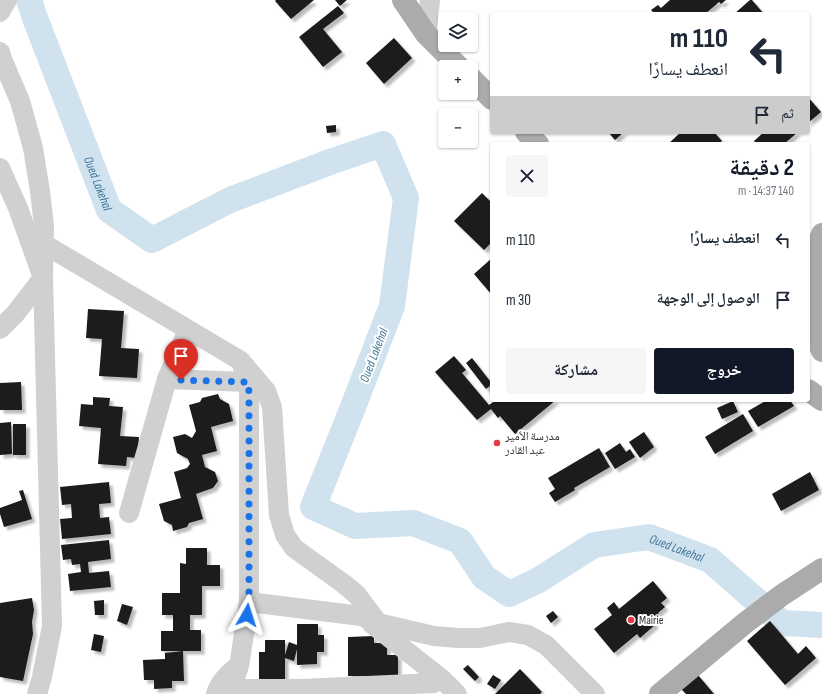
<!DOCTYPE html>
<html lang="ar">
<head>
<meta charset="utf-8">
<style>
  :root { --surface:#fff; --page:#f6f6f7; --text:#1f2937; --muted:#747a83; --accent:#111827 }
  body { margin:0; font-family:"Sofia Sans Condensed","Noto Naskh Arabic",sans-serif; background:var(--page); color:var(--text); direction:rtl; height:100vh; display:flex; flex-direction:column; font-size:15px; white-space:nowrap }
  * { box-sizing:border-box; margin:0 }
  p { font-size:13px; color:var(--muted) }
  .icon { flex:none; width:22px; height:22px; fill:none; stroke:currentColor; stroke-width:2; stroke-linecap:round; stroke-linejoin:round }
  .map { position:relative; flex:1; overflow:hidden; direction:ltr }
  .sheet { position:absolute; left:490px; top:142px; width:320px; height:260px; display:flex; flex-direction:column; background:var(--surface); border-radius:4px; box-shadow:0 1px 3px #0004; direction:rtl }
  .sheet>* { flex:none }
  .top-card { position:absolute; left:490px; top:12px; width:320px; height:122px; border-radius:4px; box-shadow:0 1px 3px #0004; direction:rtl; background:#fff; color:var(--text); overflow:hidden }
  .tools { position:absolute; left:438px; top:12px; display:grid; gap:8px }
  .tools a { display:grid; place-items:center; width:40px; height:40px; border-radius:4px; background:var(--surface); box-shadow:0 1px 3px #0004; font-size:20px }
  .pin { position:absolute; display:grid; place-items:center; width:34px; height:34px; color:#fff; margin:-41px -17px; border-radius:50% 50% 50% 0; rotate:-45deg; box-shadow:0 0 4px #0007 }
  .pin .icon { rotate:45deg }
  .me { position:absolute; width:44px; margin:-22px; rotate:6deg; stroke-linejoin:round; filter:drop-shadow(0 0 3px #0008) }
  .turn { display:flex; align-items:center; gap:14px; height:84px; padding:0 16px; font-size:18px }
  .turn .icon { width:52px; height:52px; stroke-width:2.5 }
  .turn b { display:block; font-size:28px; line-height:34px }
  .then { display:flex; align-items:center; height:38px; padding:0 16px; background:#0003; gap:8px; font-size:15px }
  .round { display:grid; place-items:center; flex:none; width:42px; height:42px; border-radius:4px; background:var(--page) }
  .headline { display:flex; align-items:center; justify-content:space-between; height:68px; padding:0 16px }
  h1 { font-size:24px; font-weight:700; line-height:30px; color:var(--accent) }
  .cta { display:flex; gap:8px; margin-top:auto; padding:8px 16px }
  .cta a { flex:1; height:46px; border-radius:4px; background:var(--accent); color:#fff; font-size:16px; font-weight:700; line-height:46px; text-align:center }
  .cta a+a { background:var(--page); color:var(--text) }
  ul { padding:0; list-style:none }
  li { display:flex; align-items:center; gap:12px; height:60px; padding:0 16px }
  li div { flex:1 }
  li b { display:block; font-size:15px }
  li em { font-style:normal }
  .map>svg:first-child { display:block }
  .lines { fill:none; stroke-linecap:round; stroke-linejoin:round }
  .river { stroke:#cfe2ee; stroke-width:26 }
  .building { fill:#1a1a1a; filter:url(#shadow) }
  .minor { stroke:#d0d0d0; stroke-width:20 }
  .major { stroke:#ababab; stroke-width:22 }
  .route { stroke:#1a73e8; stroke-width:7; stroke-dasharray:0 12.6 }
  .poi-dot { fill:#e63946; stroke:#fff; stroke-width:1.5 }
  .labels { text-anchor:middle; stroke-width:4; stroke-linejoin:round; paint-order:stroke }
  .poi-label { font-size:12px; fill:#333; stroke:#fff; text-anchor:start }
  .water-label { font-size:13px; font-style:italic; fill:#3f7597; stroke:#fff }
</style>
</head>
<body>
<div class="map">
<svg width="822" height="694" viewBox="0 0 822 694">
  <defs>
    <filter id="shadow"><feDropShadow dx="3.5" dy="3.5" stdDeviation="1" flood-color="#0004"/></filter>
  </defs>
  <rect width="100%" height="100%" fill="#fff"/>
  <g class="lines">
    <path class="river" id="s1" d="M29,0L35,18L109,210L152,240L230,200L330,162L383,144L406,198L392,306L353,407L313,507L355,526L413,523L460,541L484,577L509,594L537,581L594,545L649,537L710,560L782,623L822,625"/>
  </g>
  <g class="building">
    <polygon points="276,0 314,0 291,19 275,1"/>
    <polygon points="335,0 347,0 340,6"/>
    <polygon points="670,0 726,0 721,4 719,2 705,14 655,14 651,10 658,5 661,8"/>
    <polygon points="750,0 752,0 764,14 734,14"/>
    <polygon points="338,6 344,13 323,29 342,52 323,67 299,37"/>
    <polygon points="394,38 412,58 384,84 366,63"/>
    <polygon points="808,97 821,112 808,123"/>
    <polygon points="336,125 336,132 327,133 326,126"/>
    <polygon points="608,132 624,132 615,140"/>
    <polygon points="681,132 701,132 702,134 704,132 714,132 722,141 718,144 668,144"/>
    <polygon points="764,132 798,132 784,144 756,144 754,141"/>
    <polygon points="482,193 492,203 492,242 484,250 454,221"/>
    <polygon points="492,258 492,295 474,274"/>
    <polygon points="88,309 124,311 121,348 139,349 137,378 99,376 102,339 86,338"/>
    <polygon points="454,356 466,370 462,373 489,405 496,400 556,400 515,434 500,416 498,418 491,409 477,420 435,372"/>
    <polygon points="472,358 490,381 492,379 492,386 491,385 486,389 466,363"/>
    <polygon points="21,382 22,410 0,410 0,383"/>
    <polygon points="218,394 220,399 229,404 233,421 211,427 217,451 202,455 205,467 215,472 218,481 213,488 196,494 203,519 189,523 187,527 173,531 172,525 164,521 159,504 181,498 174,472 187,468 190,464 188,459 177,453 173,437 185,434 192,438 196,431 189,405 200,402 202,398"/>
    <polygon points="93,397 110,398 109,406 123,407 120,436 139,437 137,458 127,457 126,466 98,464 101,428 79,426 81,404 93,405"/>
    <polygon points="767,400 790,400 794,406 758,427 748,411"/>
    <polygon points="733,401 738,412 722,419 717,408"/>
    <polygon points="743,414 753,431 715,454 705,437"/>
    <polygon points="11,422 12,454 0,455 0,423"/>
    <rect x="13" y="424" width="13" height="31"/>
    <polygon points="644,432 654,447 640,458 629,442"/>
    <polygon points="620,443 626,452 630,449 635,457 615,469 605,453"/>
    <polygon points="599,448 610,467 574,488 575,490 555,502 549,493 555,489 548,478"/>
    <polygon points="810,472 819,490 781,511 772,494"/>
    <polygon points="109,482 111,503 99,504 100,518 109,517 111,534 62,539 60,519 72,518 71,504 62,505 60,487"/>
    <polygon points="23,490 32,519 4,527 0,514 0,508 22,500 19,491"/>
    <polygon points="109,540 111,559 88,562 89,573 109,571 111,587 70,591 68,574 81,572 80,564 72,565 71,559 63,560 61,545"/>
    <polygon points="186,548 207,548 207,565 220,565 220,586 202,586 202,615 190,615 190,630 201,630 201,651 161,651 161,631 173,631 173,615 162,615 162,593 180,593 180,563 186,564"/>
    <polygon points="653,581 667,598 661,603 665,607 658,613 661,617 653,623 655,625 640,638 637,634 614,653 594,629 612,615 607,608 614,602 619,609"/>
    <polygon points="32,598 34,610 32,622 33,634 23,681 0,677 0,603"/>
    <polygon points="104,600 104,615 95,615 94,601"/>
    <polygon points="122,604 133,607 127,625 117,621"/>
    <polygon points="553,611 558,617 551,623 546,616"/>
    <polygon points="770,621 798,654 806,646 816,658 785,685 747,641"/>
    <polygon points="297,624 318,624 318,635 324,635 324,652 317,652 317,664 297,665 297,649 294,661 285,658 285,679 259,679 259,652 265,652 265,640 285,640 285,655 289,642 297,645"/>
    <polygon points="94,634 104,636 101,652 91,650"/>
    <polygon points="374,636 374,643 387,643 387,655 398,655 398,676 348,676 348,637"/>
    <polygon points="183,651 184,681 172,681 172,688 154,689 154,680 144,680 143,660 165,659 165,653"/>
    <polygon points="468,665 479,677 475,681 463,669"/>
    <polygon points="520,669 542,692 540,694 495,694"/>
    <polygon points="493,675 501,680 495,689 487,684"/>
    <polygon points="698,675 714,694 686,694 681,689"/>
  </g>
  <g class="lines">
    <g class="minor">
      <polyline points="0,12 7,0"/>
      <polyline points="426,34 430,0"/>
      <polyline points="0,52 2,59 20,101 33,148 40,191 44,226 43,278 52,626 42,677 37,694"/>
      <polyline points="0,168 18,208 43,278 15,314 0,329"/>
      <polyline points="44,244 241,361 248,382 249,392 249,602 239,666 231,689 231,694"/>
      <polyline points="245,366 266,391 272,407 279,515 285,535 294,548 344,584 357,595 378,623"/>
      <polyline points="167,379 248,382"/>
      <polyline points="129,513 167,379 188,330"/>
      <polyline points="249,602 361,616 378,623 434,636 458,638 480,638 509,632 528,635 546,645 595,694"/>
      <polyline points="372,624 442,679 457,694"/>
      <polyline points="231,689 301,689 434,683"/>
      <path d="M216,694C219,683 226,677 234,669"/>
    </g>
    <g class="major">
      <polyline points="403,0 426,34 459,67"/>
      <polyline points="471,78 492,99"/>
      <polyline points="526,132 538,144"/>
      <polyline points="822,234 816,250 811,295 818,341 822,351"/>
      <polyline points="808,390 822,400"/>
      <polyline points="660,694 745,623 782,595 822,569"/>
    </g>
  </g>
  <g class="lines">
    <polyline class="route" points="181,380 248,382 249,392 249,602 247,615"/>
  </g>
  <g class="poi-dot">
    <circle cx="497" cy="443" r="4"/>
    <circle cx="631" cy="620" r="4"/>
  </g>
  <g class="labels">
    <g class="poi-label">
      <text x="505" y="440">مدرسة الأمير<tspan x="505" dy="14">عبد القادر</tspan></text>
      <text x="639" y="624">Mairie</text>
    </g>
    <g class="water-label">
      <text dy="5" stroke="none"><textPath href="#s1" startOffset="196">Oued Lakehal</textPath></text>
      <text transform="translate(373 355) rotate(-69)" y="5">Oued Lakehal</text>
      <text dy="5" stroke="none"><textPath href="#s1" startOffset="1323">Oued Lakehal</textPath></text>
    </g>
  </g>
</svg>
<div class="tools">
<a><svg class="icon" aria-label="layers" viewBox="0 0 24 24"><path d="M12 4l9 5-9 5-9-5zM3 14l9 5 9-5"/></svg></a>
<a>+</a>
<a>−</a>
</div>
<div class="pin" style="left:181px;top:380px;background:#d93025"><svg class="icon" aria-label="arrive" viewBox="0 0 24 24"><path d="M6 21V4h12l-3 4 3 4H6"/></svg></div>
<svg class="me" style="left:247px;top:615px" viewBox="-20 -20 40 40"><path d="M0-17L14 15 0 8-14 15z" fill="#1a73e8" stroke="#fff" stroke-width="4"/></svg>
<div class="top-card">
<div class="turn"><svg class="icon" aria-label="left" viewBox="0 0 24 24"><path d="M17 20v-9H6M10 6l-5 5 5 5"/></svg><div><b>110 m</b>انعطف يسارًا</div></div>
<div class="then">ثم<svg class="icon" aria-label="arrive" viewBox="0 0 24 24"><path d="M6 21V4h12l-3 4 3 4H6"/></svg></div>
</div>
<section class="sheet">
<div class="headline"><div><h1>2 دقيقة</h1><p>140 m · 14:37</p></div><a class="round"><svg class="icon" aria-label="close" viewBox="0 0 24 24"><path d="M6 6l12 12M18 6L6 18"/></svg></a></div>
<ul>
<li><svg class="icon" aria-label="left" viewBox="0 0 24 24"><path d="M17 20v-9H6M10 6l-5 5 5 5"/></svg><div><b>انعطف يسارًا</b></div><em>110 m</em></li>
<li><svg class="icon" aria-label="arrive" viewBox="0 0 24 24"><path d="M6 21V4h12l-3 4 3 4H6"/></svg><div><b>الوصول إلى الوجهة</b></div><em>30 m</em></li>
</ul>
<div class="cta"><a>خروج</a><a>مشاركة</a></div>
</section>
</div>
</body>
</html>
